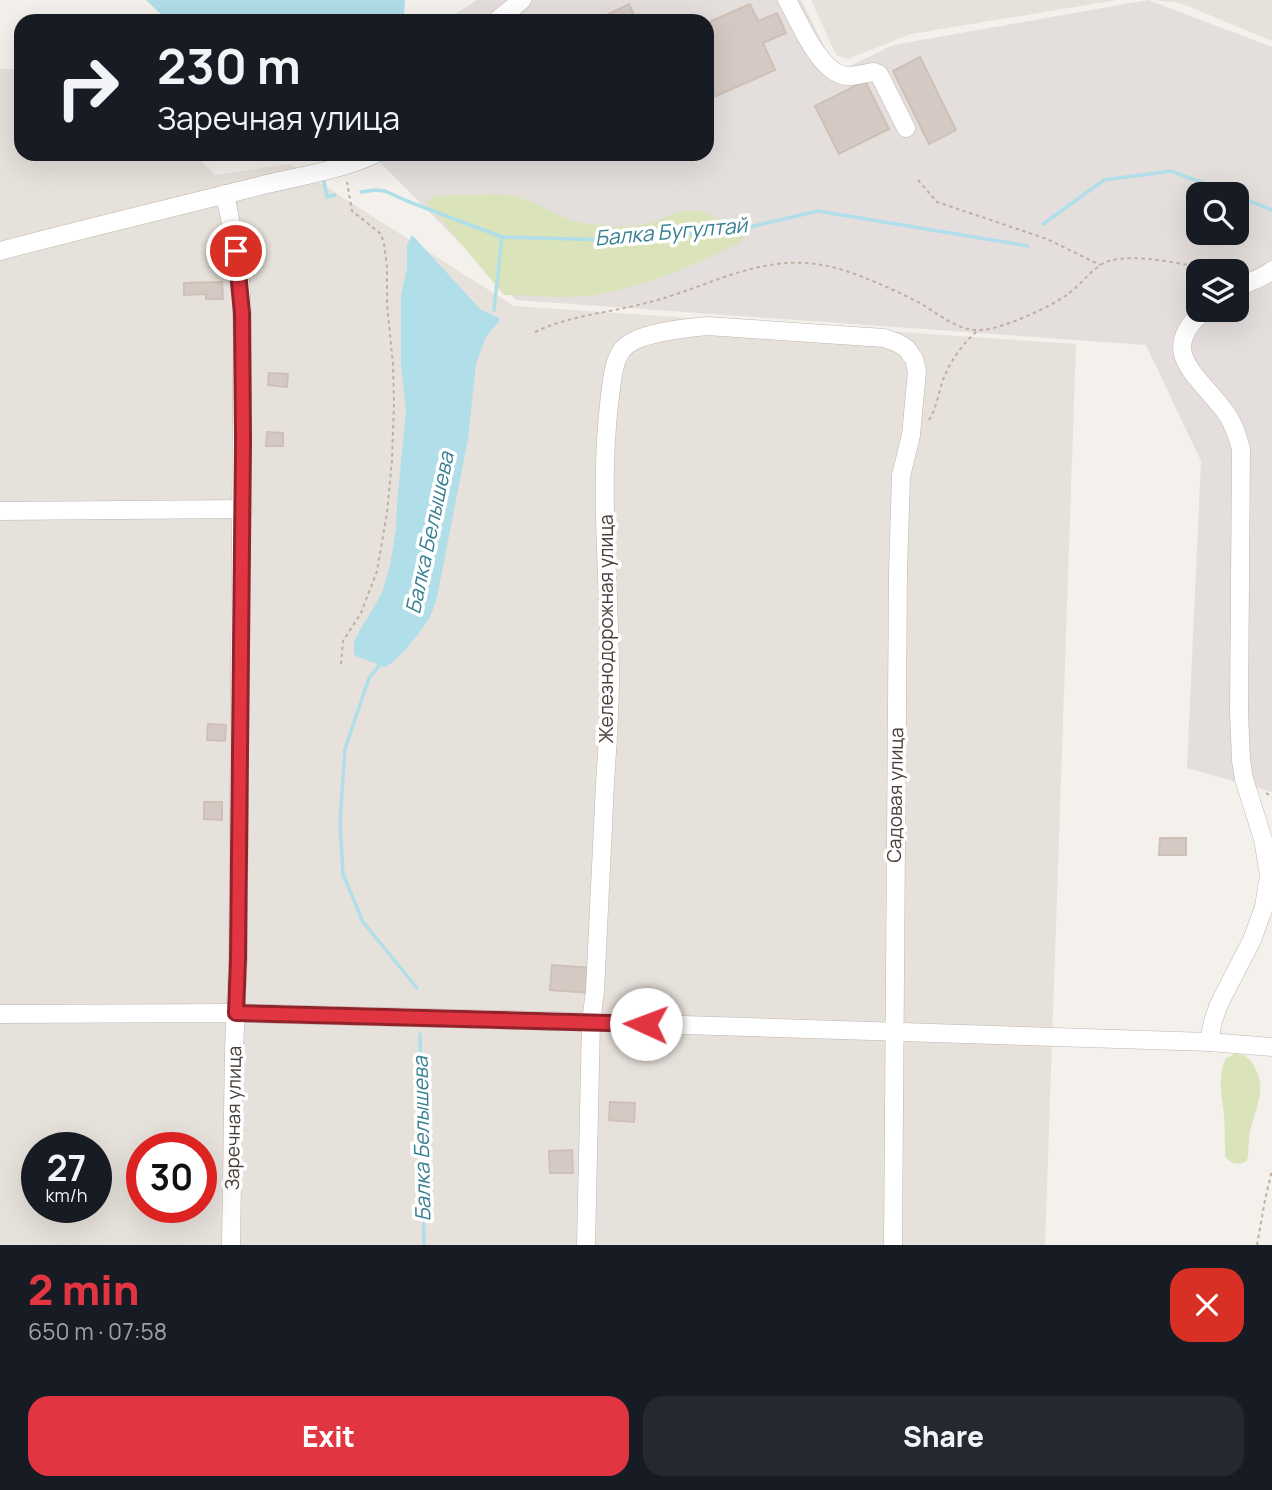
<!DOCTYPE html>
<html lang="en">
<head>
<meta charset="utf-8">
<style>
  :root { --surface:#171b24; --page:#242831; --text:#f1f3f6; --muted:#9ea1a6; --accent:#e13642 }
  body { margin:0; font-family:Manrope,sans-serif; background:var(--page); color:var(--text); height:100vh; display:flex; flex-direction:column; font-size:26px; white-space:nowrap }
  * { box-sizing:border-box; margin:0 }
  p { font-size:23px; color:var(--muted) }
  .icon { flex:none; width:38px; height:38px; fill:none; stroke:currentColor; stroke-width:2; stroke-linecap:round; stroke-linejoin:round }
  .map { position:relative; height:1245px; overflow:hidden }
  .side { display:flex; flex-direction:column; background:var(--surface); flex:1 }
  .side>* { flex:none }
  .hud { position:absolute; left:14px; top:14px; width:700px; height:147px; border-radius:21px; box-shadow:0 7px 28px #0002; background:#171b24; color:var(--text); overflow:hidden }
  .controls { position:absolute; left:1186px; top:182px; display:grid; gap:14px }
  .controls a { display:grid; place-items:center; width:63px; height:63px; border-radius:14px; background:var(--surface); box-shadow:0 7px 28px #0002; font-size:35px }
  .speed { position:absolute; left:21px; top:1132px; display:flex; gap:14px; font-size:35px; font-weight:700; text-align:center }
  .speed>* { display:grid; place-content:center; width:91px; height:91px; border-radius:50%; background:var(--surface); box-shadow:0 7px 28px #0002; line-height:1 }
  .speed small { font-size:18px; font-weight:400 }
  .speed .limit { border:10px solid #d22; background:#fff; color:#111 }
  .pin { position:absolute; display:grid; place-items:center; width:60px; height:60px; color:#fff; margin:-30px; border:4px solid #fff; border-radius:50%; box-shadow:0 2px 7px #0007 }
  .me { position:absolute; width:77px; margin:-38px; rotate:272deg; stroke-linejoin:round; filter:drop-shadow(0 0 5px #0008) }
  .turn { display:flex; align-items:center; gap:24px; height:147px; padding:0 28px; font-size:32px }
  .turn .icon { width:91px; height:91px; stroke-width:2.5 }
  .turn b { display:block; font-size:49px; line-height:60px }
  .round { display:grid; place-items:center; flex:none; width:74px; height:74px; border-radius:21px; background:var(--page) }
  .summary { display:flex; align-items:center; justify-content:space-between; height:119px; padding:0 28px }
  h1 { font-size:42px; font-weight:800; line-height:52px; color:var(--accent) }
  .button { display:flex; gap:14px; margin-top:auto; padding:14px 28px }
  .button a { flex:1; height:80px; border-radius:21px; background:var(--accent); color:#fff; font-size:28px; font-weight:800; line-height:80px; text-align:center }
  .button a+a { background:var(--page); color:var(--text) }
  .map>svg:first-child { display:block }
  .residential { fill:#e7e1db; fill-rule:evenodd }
  .industrial { fill:#e4dfdd; fill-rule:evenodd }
  .green { fill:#dae3ba }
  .water { fill:#b0dee9 }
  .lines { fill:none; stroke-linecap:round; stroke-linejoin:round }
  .stream { stroke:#b0dee9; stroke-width:3.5 }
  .building { fill:#d5cac3; stroke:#cfc0b7; stroke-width:2 }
  .minor-casing { stroke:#bfb6af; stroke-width:19 }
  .path { stroke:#bfafa2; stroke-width:2; stroke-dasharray:3.5 3.5; stroke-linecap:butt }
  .minor { stroke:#fff; stroke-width:18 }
  .route-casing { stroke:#92232b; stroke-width:18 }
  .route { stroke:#e13642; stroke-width:12 }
  .labels { text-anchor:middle; stroke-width:7; stroke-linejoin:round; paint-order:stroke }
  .street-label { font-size:19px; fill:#48403a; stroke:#fff }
  .water-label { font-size:21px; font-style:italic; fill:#388091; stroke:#fff }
</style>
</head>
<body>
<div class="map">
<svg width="1272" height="1245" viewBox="0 0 1272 1245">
  <rect width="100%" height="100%" fill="#f4f0ec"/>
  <g class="residential">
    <polygon points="811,0 1117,0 911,34 848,59 836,55"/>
    <polygon points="1154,0 1272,0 1272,41 1180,3"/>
    <path d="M0,69H21V154H195L215,175L290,164L514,306L1076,344L1045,1245H0ZM37,1148H96V1208H37ZM142,1148H201V1208H142Z"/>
  </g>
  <path class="industrial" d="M477,0H801L829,56L844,69L893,45L1148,0L1272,47V792L1187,768L1201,461L1146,345L516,300L372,154H707V21H445ZM1199,194H1237V233H1199ZM1199,271H1237V310H1199Z"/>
  <g class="green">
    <path d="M500,194L517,196L533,202L565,218L580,223L624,227L652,223L680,211L688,210L701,211L722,220L736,222L741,225L746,231L744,239L738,244C684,269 629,295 569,297C547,297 525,295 504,295L427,203L429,200L435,196Z"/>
    <path d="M1237,1053C1246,1055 1250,1059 1254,1066C1268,1090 1255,1109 1250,1132C1248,1142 1249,1151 1247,1161C1239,1165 1231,1165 1225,1156C1225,1143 1225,1129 1224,1115C1222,1095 1217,1078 1226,1058Z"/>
  </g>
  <g class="water">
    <polygon points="146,0 405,0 404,14 399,21 168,21"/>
    <path d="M412,235L480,309L497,317L500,320L486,337L476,364L468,439L437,597C434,606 432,615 426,623C419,634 396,663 385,667L358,657L354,654V642L359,632L382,593L390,565L396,529L397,504L406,410L401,366V295L407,268V245Z"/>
  </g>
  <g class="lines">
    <g class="stream">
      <polyline points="324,182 327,197 335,195"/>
      <polyline points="361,192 375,190 385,191 407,201 502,237 612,240 737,230 818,211 1028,246"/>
      <polyline points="1237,196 1272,210"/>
      <polyline points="1043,224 1104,180 1171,171 1232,194"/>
      <polyline points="494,310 502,237"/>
      <polyline points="382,662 369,678 345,749 340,823 343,874 363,922 417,988"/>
      <polyline points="420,1034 424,1245"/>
    </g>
  </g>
  <g class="building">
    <polygon points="629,4 637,21 594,21"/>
    <polygon points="750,4 758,21 777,13 786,33 763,43 775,70 707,100 707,23"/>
    <polygon points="920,57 956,130 929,144 893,71"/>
    <polygon points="865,81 889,129 839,154 815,106"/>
    <polygon points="222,282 223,299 206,299 206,294 184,295 184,283"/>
    <polygon points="269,373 288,374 287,387 268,385"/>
    <polygon points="267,432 283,433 283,446 266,446"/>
    <polygon points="208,724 226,725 225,741 207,740"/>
    <polygon points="204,802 222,802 222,820 204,819"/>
    <polygon points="1160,838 1186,838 1186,855 1159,855"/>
    <polygon points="552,965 591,968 589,993 550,990"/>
    <polygon points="610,1102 635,1103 634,1122 609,1120"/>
    <polygon points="572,1150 573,1173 550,1173 549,1151"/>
  </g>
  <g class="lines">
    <defs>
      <g id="minor">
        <path d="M787,0C799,21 818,68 842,75C852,78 864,73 874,72L879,74L906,128"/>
        <polyline points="496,21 522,0"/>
        <path d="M225,194C231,223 237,252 240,281C244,320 242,358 242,397L238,959L234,1049L231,1245"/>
        <path d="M0,251C83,229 167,209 251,188C292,177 336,172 375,154"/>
        <path d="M1237,288C1248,282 1264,278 1272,270"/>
        <path d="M1205,310C1156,351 1197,374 1223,409C1233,421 1237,435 1241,449L1239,712L1241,760L1244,779L1263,839L1269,875L1264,907L1252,940L1219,1004L1213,1021L1209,1042"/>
        <polyline points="0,511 243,509"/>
        <polyline points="0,1014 236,1013 591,1022 1209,1042 1272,1047"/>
        <path d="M586,1245L591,1022L595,991C598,922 602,853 605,784C607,749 610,713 610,678C610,584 598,489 610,396C612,382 613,362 622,350C634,333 686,328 707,326L884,338L898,343L907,349L914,359L917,371L911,435L901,476L898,571L893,1245"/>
      </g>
    </defs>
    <use href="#minor" class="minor-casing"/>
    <g class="path">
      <polyline points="918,180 937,202 1047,239 1100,265"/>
      <path d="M535,332C568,316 606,313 642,304C715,287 768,245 846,271C870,279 892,289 914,300C935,310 956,332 981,330C1002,329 1051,307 1068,294C1082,284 1093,266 1109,261C1136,253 1186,264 1213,271"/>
      <path d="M929,420C936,409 938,395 942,383C949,362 961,346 977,331"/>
      <polyline points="341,664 343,641 361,613 377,571 387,513 392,460 394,402 393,365 387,304 387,266 384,244 381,234 352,211 347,182"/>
      <polyline points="1266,793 1272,797"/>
      <polyline points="1257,1245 1265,1200 1272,1170"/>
    </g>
    <use href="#minor" class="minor"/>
  </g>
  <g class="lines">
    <defs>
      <polyline id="route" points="236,251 242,313 243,442 238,959 236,1013 646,1024"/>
    </defs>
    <use href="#route" class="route-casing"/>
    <use href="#route" class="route"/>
  </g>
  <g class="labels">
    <g class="street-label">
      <text transform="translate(606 629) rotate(-90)" y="7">Железнодорожная улица</text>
      <text transform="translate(895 795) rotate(-89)" y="7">Садовая улица</text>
      <text transform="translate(233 1118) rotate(-89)" y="7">Заречная улица</text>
    </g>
    <g class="water-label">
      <text transform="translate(671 232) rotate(-5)" y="7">Балка Бугултай</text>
      <text transform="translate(430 533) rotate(-78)" y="7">Балка Белышева</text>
      <text transform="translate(422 1139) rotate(-91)" y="7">Балка Белышева</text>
    </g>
  </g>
</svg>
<div class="controls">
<a><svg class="icon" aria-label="search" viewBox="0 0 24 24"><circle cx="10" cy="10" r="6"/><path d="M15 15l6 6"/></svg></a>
<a><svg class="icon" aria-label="layers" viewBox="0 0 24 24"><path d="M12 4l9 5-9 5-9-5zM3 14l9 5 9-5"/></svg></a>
</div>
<div class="speed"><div>27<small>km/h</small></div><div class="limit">30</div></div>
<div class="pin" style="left:236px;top:251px;background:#d93025"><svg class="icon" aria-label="arrive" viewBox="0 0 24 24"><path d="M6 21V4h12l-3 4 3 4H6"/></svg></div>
<svg class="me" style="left:646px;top:1024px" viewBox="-20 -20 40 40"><circle r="19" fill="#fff"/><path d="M0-13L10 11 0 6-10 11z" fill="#e13642"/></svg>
<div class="hud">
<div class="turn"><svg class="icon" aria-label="right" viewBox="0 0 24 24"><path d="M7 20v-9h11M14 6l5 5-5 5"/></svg><div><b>230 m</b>Заречная улица</div></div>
</div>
</div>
<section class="side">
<div class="summary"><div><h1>2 min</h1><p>650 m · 07:58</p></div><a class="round" style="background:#d93025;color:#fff"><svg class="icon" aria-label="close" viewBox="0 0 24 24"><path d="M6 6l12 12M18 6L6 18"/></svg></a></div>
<div class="button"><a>Exit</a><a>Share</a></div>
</section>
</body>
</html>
